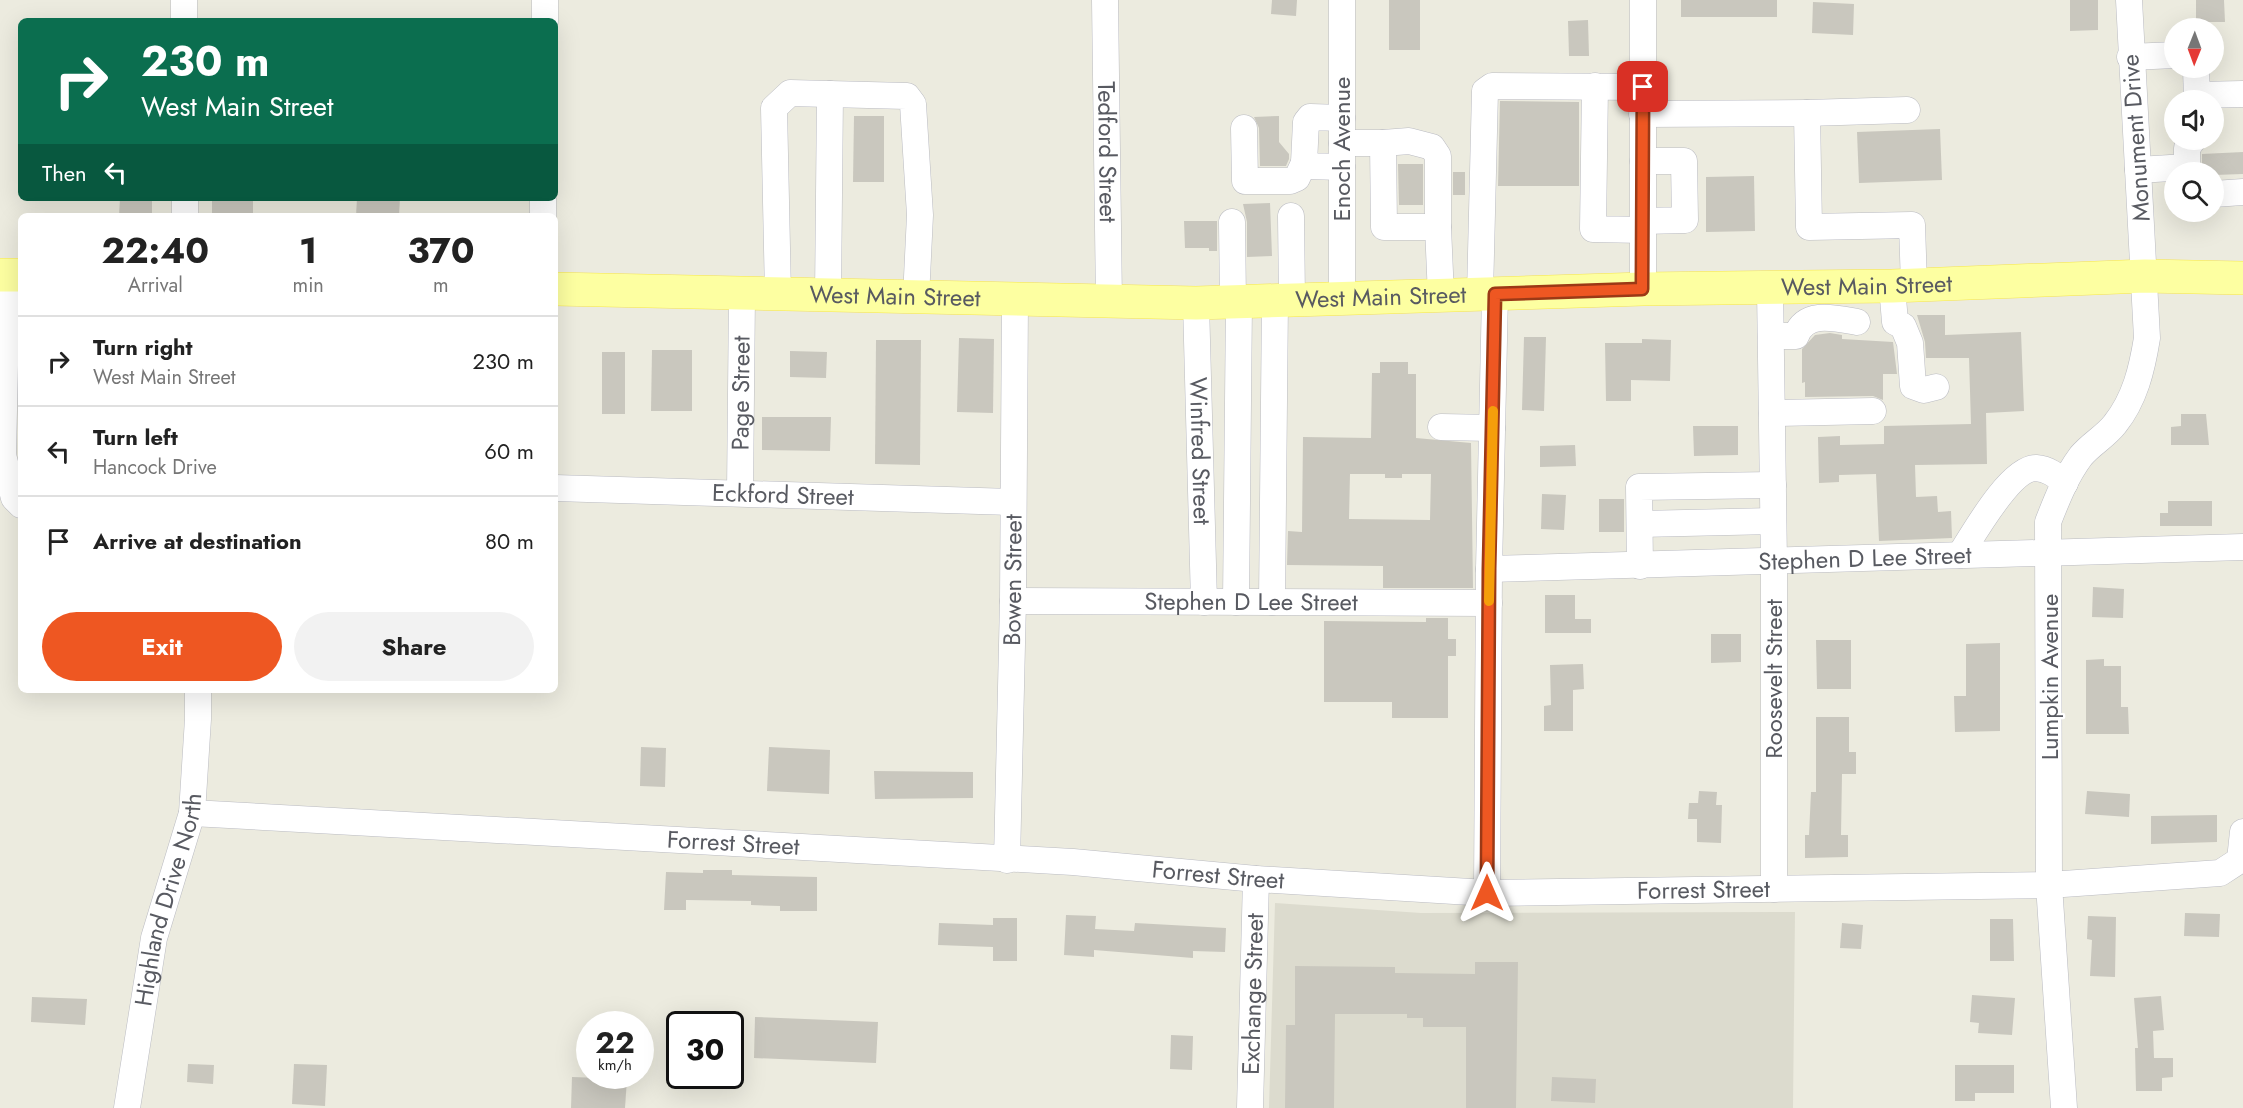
<!DOCTYPE html>
<html lang="en">
<head>
<meta charset="utf-8">
<style>
  :root { --surface:#fff; --page:#f2f2f2; --text:#222; --muted:#767676; --line:#e0e0e0; --accent:#ee5722 }
  body { margin:0; font-family:Jost,sans-serif; background:var(--page); color:var(--text); height:100vh; display:flex; flex-direction:column; font-size:22px; white-space:nowrap }
  * { box-sizing:border-box; margin:0 }
  p { font-size:20px; color:var(--muted) }
  .icon { flex:none; width:33px; height:33px; fill:none; stroke:currentColor; stroke-width:2; stroke-linecap:round; stroke-linejoin:round }
  .map { position:relative; flex:1; overflow:hidden }
  .sheet { position:absolute; left:18px; top:213px; width:540px; height:480px; display:flex; flex-direction:column; background:var(--surface); border-radius:9px; box-shadow:0 6px 24px #0002 }
  .sheet>* { flex:none }
  .banner { position:absolute; left:18px; top:18px; width:540px; height:183px; border-radius:9px; box-shadow:0 6px 24px #0002; background:#0b6e4f; color:#fff; overflow:hidden }
  .needle { width:39px; rotate:181deg }
  .tools { position:absolute; left:2164px; top:18px; display:grid; gap:12px }
  .tools a { display:grid; place-items:center; width:60px; height:60px; border-radius:50%; background:var(--surface); box-shadow:0 6px 24px #0002; font-size:30px }
  .speed { position:absolute; left:576px; top:1011px; display:flex; gap:12px; font-size:30px; font-weight:700; text-align:center }
  .speed>* { display:grid; place-content:center; width:78px; height:78px; border-radius:50%; background:var(--surface); box-shadow:0 6px 24px #0002; line-height:1 }
  .speed small { font-size:15px; font-weight:400 }
  .speed .limit { border:3px solid #111; border-radius:9px; background:#fff; color:#111 }
  .pin { position:absolute; display:grid; place-items:center; width:51px; height:51px; color:#fff; margin:-26px; border-radius:12px; box-shadow:0 3px 9px #0006 }
  .me { position:absolute; width:66px; margin:-33px; rotate:0deg; stroke-linejoin:round; filter:drop-shadow(0 0 4px #0008) }
  .turn { display:flex; align-items:center; gap:21px; height:126px; padding:0 24px; font-size:27px }
  .turn .icon { width:78px; height:78px; stroke-width:2.5 }
  .turn b { display:block; font-size:42px; line-height:51px }
  .then { display:flex; align-items:center; height:57px; padding:0 24px; background:#0003; gap:12px; font-size:22px }
  .eta { display:flex; justify-content:space-evenly; align-items:center; height:102px; text-align:center }
  .eta b { font-size:36px; font-weight:700; line-height:42px }
  .primary-button { display:flex; gap:12px; margin-top:auto; padding:12px 24px }
  .primary-button a { flex:1; height:69px; border-radius:36px; background:var(--accent); color:#fff; font-size:24px; font-weight:700; line-height:69px; text-align:center }
  .primary-button a+a { background:var(--page); color:var(--text) }
  ul { padding:0; list-style:none }
  li { display:flex; align-items:center; gap:18px; height:90px; padding:0 24px; border-top:2px solid var(--line) }
  li div { flex:1 }
  li b { display:block; font-size:22px }
  li em { font-style:normal }
  .map>svg:first-child { display:block }
  .education { fill:#dcdbce }
  .building { fill:#c9c7be; fill-rule:evenodd }
  .lines { fill:none; stroke-linecap:round; stroke-linejoin:round }
  .minor-casing { stroke:#babbc2; stroke-width:27 }
  .major-casing { stroke:#f6e54e; stroke-width:34 }
  .minor { stroke:#fff; stroke-width:26 }
  .major { stroke:#fdffa1; stroke-width:33 }
  .route-casing { stroke:#9b3916; stroke-width:15 }
  .route { stroke:#ee5722; stroke-width:10 }
  .slow { stroke:#f59e0b; stroke-width:10 }
  .labels { text-anchor:middle; stroke-width:4.5; stroke-linejoin:round; paint-order:stroke }
  .street-label { font-size:24px; fill:#585a61; stroke:#fff }
</style>
</head>
<body>
<div class="map">
<svg width="2243" height="1108" viewBox="0 0 2243 1108">
  <rect width="100%" height="100%" fill="#ecebdf"/>
  <polygon class="education" points="1275,903 1421,913 1795,912 1793,1108 1269,1108"/>
  <g class="building">
    <polygon points="1272,0 1297,0 1296,16 1271,14"/>
    <rect x="1389" y="0" width="31" height="50"/>
    <rect x="1681" y="0" width="96" height="17"/>
    <polygon points="2070,0 2098,0 2098,30 2070,31"/>
    <polygon points="2196,0 2224,0 2225,22 2196,22"/>
    <polygon points="1813,2 1854,4 1853,35 1812,33"/>
    <polygon points="1588,20 1589,56 1569,56 1568,21"/>
    <polygon points="1500,101 1579,102 1579,186 1498,186"/>
    <polygon points="854,116 884,116 884,182 853,182"/>
    <polygon points="1279,116 1279,142 1289,154 1289,159 1286,166 1260,166 1259,128 1254,117"/>
    <polygon points="1940,129 1942,180 1859,183 1857,132"/>
    <polygon points="2243,152 2243,174 2214,175 2214,172 2202,172 2202,154"/>
    <polygon points="1398,164 1423,164 1423,205 1399,205"/>
    <rect x="1453" y="172" width="12" height="23"/>
    <polygon points="1754,176 1755,231 1706,232 1706,177"/>
    <polygon points="120,198 152,198 152,216 119,216"/>
    <rect x="212" y="198" width="41" height="18"/>
    <polygon points="357,198 400,198 399,216 356,216"/>
    <polygon points="1270,203 1272,256 1247,257 1247,222 1243,204"/>
    <polygon points="1184,221 1217,221 1217,251 1209,251 1209,248 1185,248"/>
    <polygon points="1917,315 1945,315 1945,335 2021,332 2024,411 1986,413 1987,464 1915,465 1916,497 1937,496 1938,512 1951,511 1952,538 1879,541 1876,474 1839,475 1839,482 1819,483 1818,437 1840,436 1840,445 1884,444 1884,426 1971,424 1969,358 1926,358 1925,342"/>
    <polygon points="1830,333 1842,335 1842,339 1893,342 1897,374 1883,374 1883,400 1873,396 1805,397 1805,382 1802,383 1802,349 1815,335"/>
    <polygon points="1524,337 1546,337 1544,411 1522,410"/>
    <polygon points="959,338 994,339 993,413 957,412"/>
    <polygon points="1642,339 1671,340 1670,381 1631,380 1631,401 1606,401 1605,343 1642,343"/>
    <polygon points="876,340 921,340 920,465 875,464"/>
    <polygon points="652,350 692,350 692,411 651,411"/>
    <polygon points="790,351 827,352 826,378 790,377"/>
    <rect x="602" y="352" width="23" height="62"/>
    <path d="M1380,362H1408V374H1416V438L1471,443L1473,588H1383V566L1287,565L1288,531L1302,532L1303,437L1371,438L1372,373H1380ZM1350,474H1385V478H1402V474H1431L1430,520L1349,519Z"/>
    <polygon points="2181,414 2206,414 2209,445 2171,445 2171,427 2181,426"/>
    <polygon points="762,417 831,417 830,451 762,450"/>
    <polygon points="1693,426 1738,426 1738,455 1694,456"/>
    <polygon points="1575,445 1576,466 1540,467 1540,446"/>
    <polygon points="1542,494 1566,495 1564,530 1541,529"/>
    <rect x="1599" y="499" width="25" height="33"/>
    <polygon points="2168,501 2212,501 2212,526 2160,526 2160,513 2168,513"/>
    <polygon points="2093,587 2124,589 2123,618 2092,617"/>
    <polygon points="1545,595 1575,595 1575,619 1591,619 1591,633 1545,633"/>
    <polygon points="1426,618 1448,618 1448,639 1456,639 1456,656 1448,656 1448,718 1392,718 1392,702 1324,702 1324,621 1426,622"/>
    <polygon points="1711,634 1741,634 1741,662 1711,663"/>
    <polygon points="1816,640 1851,640 1851,689 1817,689"/>
    <polygon points="2000,643 2000,731 1955,732 1954,696 1966,696 1966,644"/>
    <polygon points="2104,659 2104,666 2121,666 2121,707 2128,707 2129,734 2086,734 2086,660"/>
    <polygon points="1583,664 1584,689 1573,690 1573,731 1544,731 1544,706 1551,705 1550,665"/>
    <polygon points="1816,717 1849,717 1849,752 1856,752 1856,774 1842,774 1841,835 1848,835 1848,857 1805,858 1805,835 1809,835 1811,792 1816,792"/>
    <polygon points="641,747 666,748 665,787 640,786"/>
    <polygon points="769,747 830,750 829,794 767,791"/>
    <polygon points="874,771 973,772 973,798 875,799"/>
    <polygon points="1699,791 1717,792 1716,805 1722,805 1721,843 1697,842 1697,819 1688,819 1689,803 1698,803"/>
    <polygon points="2087,791 2130,794 2129,817 2085,814"/>
    <polygon points="2217,815 2217,842 2151,844 2151,816"/>
    <polygon points="703,870 732,870 732,875 817,877 817,911 780,911 780,906 751,905 751,901 686,900 686,910 664,910 666,872 703,873"/>
    <polygon points="2185,913 2220,914 2219,937 2184,936"/>
    <polygon points="1066,915 1096,916 1095,929 1134,931 1135,923 1226,928 1225,952 1193,951 1193,958 1094,950 1094,957 1064,955"/>
    <polygon points="2088,916 2116,917 2115,977 2090,976 2092,940 2087,939"/>
    <polygon points="993,918 1017,918 1017,961 993,961 993,947 938,945 939,923 993,925"/>
    <polygon points="1990,919 2013,919 2014,961 1990,961"/>
    <polygon points="1842,923 1863,925 1861,949 1840,948"/>
    <polygon points="1475,962 1518,962 1516,1108 1466,1108 1466,1027 1423,1027 1423,1018 1407,1018 1407,1014 1335,1014 1334,1108 1285,1108 1286,1025 1295,1025 1295,966 1395,967 1395,973 1475,974"/>
    <polygon points="1972,995 2015,998 2012,1035 1978,1033 1979,1023 1970,1022"/>
    <polygon points="2161,996 2164,1030 2153,1031 2154,1058 2173,1058 2173,1077 2162,1078 2162,1091 2136,1091 2135,1048 2138,1048 2134,998"/>
    <polygon points="32,997 87,999 85,1025 31,1022"/>
    <polygon points="755,1017 878,1022 876,1063 754,1058"/>
    <polygon points="1171,1035 1193,1036 1192,1070 1170,1069"/>
    <polygon points="188,1064 214,1065 213,1084 187,1082"/>
    <polygon points="294,1064 327,1065 325,1106 292,1104"/>
    <polygon points="1955,1065 2014,1065 2014,1093 1975,1093 1975,1101 1955,1101"/>
    <polygon points="572,1077 627,1079 625,1108 571,1108"/>
    <polygon points="1552,1077 1596,1079 1595,1103 1551,1101"/>
  </g>
  <g class="lines">
    <defs>
      <g id="minor">
        <polyline points="184,0 184,21"/>
        <path id="s1" d="M1105,0L1109,303"/>
        <polyline points="1342,0 1342,299"/>
        <polyline points="545,21 545,0"/>
        <polyline points="2130,57 2175,55"/>
        <polyline points="2196,68 2197,100"/>
        <polyline points="1595,86 1593,229 1643,230"/>
        <polyline points="2197,95 2243,94"/>
        <polyline points="1807,113 1907,110"/>
        <polyline points="1642,114 1807,113 1809,227 1912,225 1914,285"/>
        <polyline points="1342,118 1310,117 1306,122 1304,163 1307,166 1342,167"/>
        <polyline points="1244,128 1245,181 1290,181 1297,178 1304,163"/>
        <polyline points="1342,143 1383,143 1384,227 1438,227 1441,296"/>
        <polyline points="1383,143 1409,141 1432,147 1438,156 1438,227"/>
        <polyline points="2138,170 2187,167"/>
        <polyline points="2187,172 2187,148 2193,140"/>
        <polyline points="2214,194 2243,192"/>
        <polyline points="185,198 185,216"/>
        <polyline points="543,216 543,198"/>
        <polyline points="1291,216 1292,300"/>
        <polyline points="1643,221 1685,220 1684,161 1643,161"/>
        <polyline points="1232,222 1233,302"/>
        <polyline points="7,275 3,455 14,498 21,505"/>
        <polyline points="1892,286 1895,322 1903,326 1910,343 1913,386 1924,390 1936,387"/>
        <polyline points="1643,289 1643,0"/>
        <polyline points="1770,289 1774,563 1774,889"/>
        <polyline points="1480,294 1485,91 1492,86 1643,87"/>
        <polyline points="778,295 774,108 790,93 907,96 913,104 920,215 916,298"/>
        <polyline points="828,296 830,94"/>
        <path id="s2" d="M1196,303L1204,602"/>
        <path d="M1771,336H1796C1805,310 1835,318 1857,322"/>
        <polyline points="1772,413 1873,411"/>
        <polyline points="1441,427 1492,428"/>
        <path id="s3" d="M555,488L1012,502"/>
        <path id="s4" d="M740,492L742,294"/>
        <polyline points="1640,524 1773,521"/>
        <path d="M1960,555C1973,535 2010,468 2036,468C2048,469 2056,475 2065,483"/>
        <polyline points="1640,566 1639,487 1773,485"/>
        <path id="s5" d="M1489,569C1741,564 1992,553 2243,547"/>
        <path id="s6" d="M1013,601L1489,603"/>
        <polyline points="1236,602 1239,302"/>
        <polyline points="1272,602 1275,300"/>
        <path id="s7" d="M192,813L1073,862L1256,879L1487,893L2049,885L2220,873L2240,860L2243,832"/>
        <path id="s8" d="M1007,860L1013,601L1015,300"/>
        <polyline points="1487,893 1489,569 1495,294"/>
        <path id="s9" d="M127,1108L154,938L192,813L198,719V690"/>
        <path id="s10" d="M1250,1108L1256,879"/>
        <path d="M2064,1108L2049,885L2048,522C2057,499 2066,476 2081,456C2091,444 2106,436 2115,424C2135,399 2142,369 2147,338L2129,0"/>
      </g>
      <g id="major">
        <polyline points="0,275 21,275"/>
        <path id="s11" d="M555,289L1196,303L1643,289L1892,286L2145,276L2243,278"/>
      </g>
    </defs>
    <use href="#minor" class="minor-casing"/>
    <use href="#major" class="major-casing"/>
    <use href="#minor" class="minor"/>
    <use href="#major" class="major"/>
  </g>
  <g class="lines">
    <defs>
      <polyline id="route" points="1487,893 1489,569 1495,294 1642,289 1643,87"/>
    </defs>
    <use href="#route" class="route-casing"/>
    <use href="#route" class="route"/>
    <polyline class="slow" points="1489,601 1493,411"/>
  </g>
  <g class="labels">
    <g class="street-label">
      <text transform="translate(2136 138) rotate(-94)" y="8">Monument Drive</text>
      <text transform="translate(1342 149) rotate(-90)" y="8">Enoch Avenue</text>
      <text dy="8" stroke="none"><textPath href="#s1" startOffset="152">Tedford Street</textPath></text>
      <text dy="8" stroke="none"><textPath href="#s11" startOffset="1312">West Main Street</textPath></text>
      <text dy="8" stroke="none"><textPath href="#s11" startOffset="340">West Main Street</textPath></text>
      <text dy="8" stroke="none"><textPath href="#s11" startOffset="826">West Main Street</textPath></text>
      <text dy="8" stroke="none"><textPath href="#s4" startOffset="99">Page Street</textPath></text>
      <text dy="8" stroke="none"><textPath href="#s2" startOffset="148">Winfred Street</textPath></text>
      <text dy="8" stroke="none"><textPath href="#s3" startOffset="228">Eckford Street</textPath></text>
      <text dy="8" stroke="none"><textPath href="#s5" startOffset="376">Stephen D Lee Street</textPath></text>
      <text dy="8" stroke="none"><textPath href="#s8" startOffset="280">Bowen Street</textPath></text>
      <text dy="8" stroke="none"><textPath href="#s6" startOffset="238">Stephen D Lee Street</textPath></text>
      <text transform="translate(2050 677) rotate(-90)" y="8">Lumpkin Avenue</text>
      <text transform="translate(1774 679) rotate(-90)" y="8">Roosevelt Street</text>
      <text dy="8" stroke="none"><textPath href="#s7" startOffset="542">Forrest Street</textPath></text>
      <text dy="8" stroke="none"><textPath href="#s7" startOffset="1028">Forrest Street</textPath></text>
      <text dy="8" stroke="none"><textPath href="#s7" startOffset="1514">Forrest Street</textPath></text>
      <text dy="8" stroke="none"><textPath href="#s9" startOffset="213">Highland Drive North</textPath></text>
      <text dy="8" stroke="none"><textPath href="#s10" startOffset="114">Exchange Street</textPath></text>
    </g>
  </g>
</svg>
<div class="tools">
<a><svg class="needle" viewBox="-14 -14 28 28"><path d="M0-13l5 13h-10z" fill="#e53935"/><path d="M0 13l5-13h-10z" fill="#767676"/></svg></a>
<a><svg class="icon" aria-label="sound" viewBox="0 0 24 24"><path d="M4 9h4l5-4v14l-5-4H4zM17 9q2 3 0 6"/></svg></a>
<a><svg class="icon" aria-label="search" viewBox="0 0 24 24"><circle cx="10" cy="10" r="6"/><path d="M15 15l6 6"/></svg></a>
</div>
<div class="speed"><div>22<small>km/h</small></div><div class="limit">30</div></div>
<div class="pin" style="left:1643px;top:87px;background:#d93025"><svg class="icon" aria-label="arrive" viewBox="0 0 24 24"><path d="M6 21V4h12l-3 4 3 4H6"/></svg></div>
<svg class="me" style="left:1487px;top:893px" viewBox="-20 -20 40 40"><path d="M0-17L14 15 0 8-14 15z" fill="#ee5722" stroke="#fff" stroke-width="4"/></svg>
<div class="banner">
<div class="turn"><svg class="icon" aria-label="right" viewBox="0 0 24 24"><path d="M7 20v-9h11M14 6l5 5-5 5"/></svg><div><b>230 m</b>West Main Street</div></div>
<div class="then">Then<svg class="icon" aria-label="left" viewBox="0 0 24 24"><path d="M17 20v-9H6M10 6l-5 5 5 5"/></svg></div>
</div>
<section class="sheet">
<div class="eta">
<div><b>22:40</b><p>Arrival</p></div>
<div><b>1</b><p>min</p></div>
<div><b>370</b><p>m</p></div>
</div>
<ul>
<li><svg class="icon" aria-label="right" viewBox="0 0 24 24"><path d="M7 20v-9h11M14 6l5 5-5 5"/></svg><div><b>Turn right</b><p>West Main Street</p></div><em>230 m</em></li>
<li><svg class="icon" aria-label="left" viewBox="0 0 24 24"><path d="M17 20v-9H6M10 6l-5 5 5 5"/></svg><div><b>Turn left</b><p>Hancock Drive</p></div><em>60 m</em></li>
<li><svg class="icon" aria-label="arrive" viewBox="0 0 24 24"><path d="M6 21V4h12l-3 4 3 4H6"/></svg><div><b>Arrive at destination</b></div><em>80 m</em></li>
</ul>
<div class="primary-button"><a>Exit</a><a>Share</a></div>
</section>
</div>
</body>
</html>
